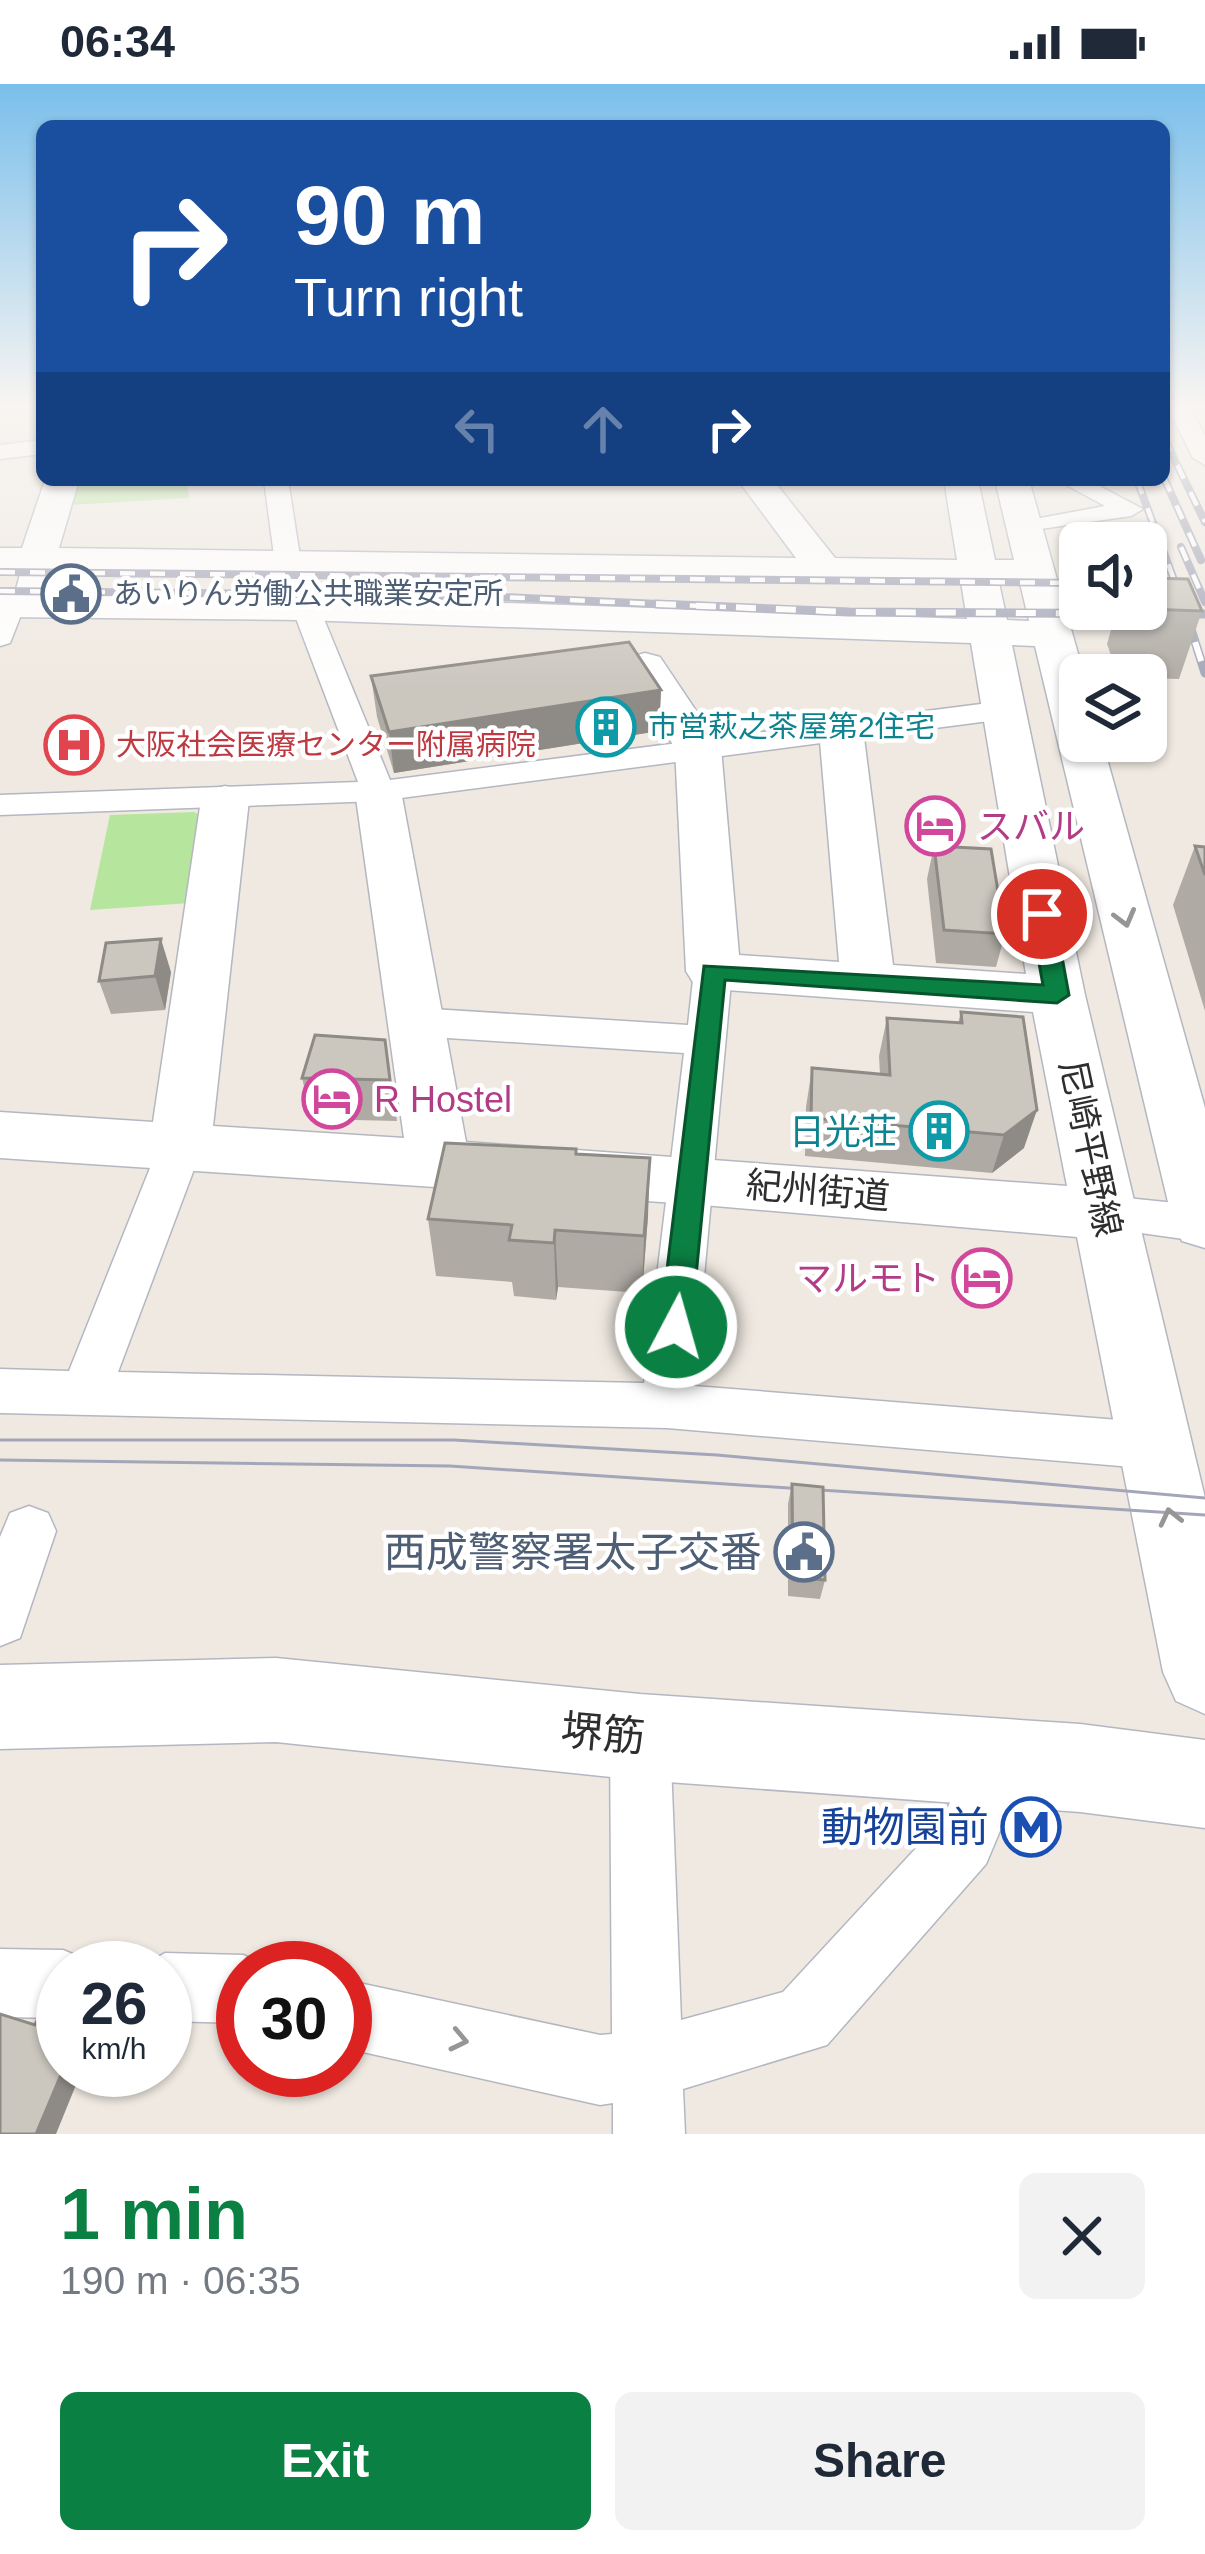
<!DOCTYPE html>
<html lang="en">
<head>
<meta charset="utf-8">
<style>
  :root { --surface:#fff; --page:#f2f2f3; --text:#1f2937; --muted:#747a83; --accent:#0b8043 }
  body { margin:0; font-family:Arial,"Noto Sans JP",sans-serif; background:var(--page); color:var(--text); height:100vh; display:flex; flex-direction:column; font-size:45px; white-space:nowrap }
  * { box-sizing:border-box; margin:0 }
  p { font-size:39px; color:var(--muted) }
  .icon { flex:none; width:66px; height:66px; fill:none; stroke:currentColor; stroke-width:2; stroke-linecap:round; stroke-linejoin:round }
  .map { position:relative; height:2050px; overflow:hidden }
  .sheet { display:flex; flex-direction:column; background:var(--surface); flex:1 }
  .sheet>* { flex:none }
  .top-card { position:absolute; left:36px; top:36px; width:1134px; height:366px; border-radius:18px; box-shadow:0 3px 9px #0004; background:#1a4fa0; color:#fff; overflow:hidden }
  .buttons { position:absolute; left:1059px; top:438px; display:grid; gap:24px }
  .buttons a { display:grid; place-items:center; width:108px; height:108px; border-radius:18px; background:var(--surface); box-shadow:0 3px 9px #0004; font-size:60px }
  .speed { position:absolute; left:36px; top:1857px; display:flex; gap:24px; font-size:60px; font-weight:700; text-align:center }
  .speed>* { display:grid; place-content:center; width:156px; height:156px; border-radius:50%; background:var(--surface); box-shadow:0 3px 9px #0004; line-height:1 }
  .speed small { font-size:30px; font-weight:400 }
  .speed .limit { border:18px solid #d22; background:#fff; color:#111 }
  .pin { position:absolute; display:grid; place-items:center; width:102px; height:102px; color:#fff; margin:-51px; border:6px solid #fff; border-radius:50%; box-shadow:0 3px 12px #0007 }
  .me { position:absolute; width:132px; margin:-66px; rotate:6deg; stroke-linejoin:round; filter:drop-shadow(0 0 9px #0008) }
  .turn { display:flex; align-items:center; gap:42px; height:252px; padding:0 60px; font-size:54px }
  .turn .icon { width:156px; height:156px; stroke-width:2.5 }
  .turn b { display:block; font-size:84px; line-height:102px }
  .lanes { display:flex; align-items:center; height:114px; padding:0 60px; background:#0003; justify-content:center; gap:60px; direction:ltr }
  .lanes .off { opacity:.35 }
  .round { display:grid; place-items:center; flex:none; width:126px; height:126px; border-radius:18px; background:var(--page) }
  .head { display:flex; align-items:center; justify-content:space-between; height:204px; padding:0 60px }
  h1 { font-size:72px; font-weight:700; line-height:90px; color:var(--accent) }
  .action { display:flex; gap:24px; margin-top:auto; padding:24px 60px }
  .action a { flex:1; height:138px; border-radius:18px; background:var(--accent); color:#fff; font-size:48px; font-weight:700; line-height:138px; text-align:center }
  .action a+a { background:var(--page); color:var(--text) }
  .status { display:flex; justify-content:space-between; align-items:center; height:84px; padding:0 60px; background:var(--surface); direction:ltr }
  .status svg { height:33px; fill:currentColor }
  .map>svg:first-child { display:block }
  .green { fill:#b6e59e }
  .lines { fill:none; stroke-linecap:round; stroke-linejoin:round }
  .street-casing { stroke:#b4b7c1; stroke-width:3 }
  .secondary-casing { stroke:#b4b7c1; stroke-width:3 }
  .street { fill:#fff; fill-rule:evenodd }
  .secondary { fill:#fff; fill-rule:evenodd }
  .tram { stroke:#a3a6b8; stroke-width:3 }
  .rail-far1-casing { stroke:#a3a6b8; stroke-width:8 }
  .rail-casing { stroke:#a3a6b8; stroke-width:9 }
  .rail-far1 { stroke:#fff; stroke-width:4.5; stroke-dasharray:15; stroke-linecap:butt }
  .rail { stroke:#fff; stroke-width:6; stroke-dasharray:20; stroke-linecap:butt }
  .wall { fill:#afaba4 }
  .shaded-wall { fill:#8e8b86 }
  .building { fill:#cbc7bf; stroke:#8e8b86; stroke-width:3 }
  .oneway { stroke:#969696 }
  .route { fill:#0b8043; stroke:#07532c; stroke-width:3 }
  .labels { text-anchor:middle; stroke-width:9; stroke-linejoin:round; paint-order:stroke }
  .far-service-label { font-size:30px; fill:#4e5e75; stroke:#fff; text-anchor:start }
  .far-culture-label { font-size:30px; fill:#0d838f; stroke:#fff; text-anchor:start }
  .far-health-label { font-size:30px; fill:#be3a42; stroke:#fff; text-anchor:start }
  .hotel-label { font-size:36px; fill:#b23c85; stroke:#fff; text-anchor:start }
  .culture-label { font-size:36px; fill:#0d838f; stroke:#fff; text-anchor:end }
  .street-label { font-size:36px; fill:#2e2e2e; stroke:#fff }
  .near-service-label { font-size:42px; fill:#4e5e75; stroke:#fff; text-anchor:end }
  .near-street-label { font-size:42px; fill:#2e2e2e; stroke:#fff }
  .near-transit-label { font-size:42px; fill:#164399; stroke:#fff; text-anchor:end }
</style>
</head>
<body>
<div class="status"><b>06:34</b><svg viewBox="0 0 49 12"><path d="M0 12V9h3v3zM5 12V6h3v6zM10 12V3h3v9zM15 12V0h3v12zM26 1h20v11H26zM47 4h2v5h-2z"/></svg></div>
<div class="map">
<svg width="1205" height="2050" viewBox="0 0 1205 2050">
  <rect width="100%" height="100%" fill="#efe9e1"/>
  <g class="green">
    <polygon points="78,396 187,396 189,414 70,421"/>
    <polygon points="194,728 204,734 190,819 90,826 110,731"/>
  </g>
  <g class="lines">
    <defs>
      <g id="street">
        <polygon points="1165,318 1187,318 1205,352 1205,381 1193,374"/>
        <polygon points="42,356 42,370 0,375 0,361"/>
        <polygon points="264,396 288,396 301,479 390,696 1004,617 1019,626 1004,635 378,717 0,731 0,711 358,698 275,479"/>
        <polygon points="1057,396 1088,396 1143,425 1131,432 1013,449 1009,444 1013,439 1105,422"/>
        <polygon points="37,467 50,475 41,513 23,526 10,559 0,562 0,517 15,509 24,475"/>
        <polygon points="713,874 726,878 732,887 694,1302 1156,1339 1174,1346 1182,1362 1174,1378 1156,1385 667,1344 0,1329 0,1285 69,1287 158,1064 165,1053 180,1048 195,1053 202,1064 118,1288 644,1299 684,969 416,952 402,948 396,938 402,928 416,924 688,941 694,887 700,878"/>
        <polygon points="1107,1112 1205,1122 1205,1158 1091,1142 1084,1130 1091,1118"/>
        <polygon points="29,1422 48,1429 56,1447 20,1554 0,1562 0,1453 10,1429"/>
        <polygon points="640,1623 661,1632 670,1653 681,1936 783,1908 942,1736 978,1657 999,1648 1020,1657 1029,1678 986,1780 827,1961 683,2005 685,2050 613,2050 613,2019 600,2021 345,1964 345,1896 600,1951 612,1950 610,1653 619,1632"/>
        <polygon points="0,1865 63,1866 87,1876 90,1884 63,1884 63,1934 0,1933"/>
        <polygon points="165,1869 243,1871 267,1881 243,1884 243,1939 165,1937 165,1884 139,1884"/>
      </g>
      <g id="secondary">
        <path d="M45,396H79L59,464L796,474L738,396H773L835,474L957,476L944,396H978L995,476H1014L995,396H1029L1084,591H1080V657H1102L1205,1024V1164L1182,1157L1173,1139L1035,562L1012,561L1085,911L1205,1414V1630L1176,1617L1163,1588L1077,1153L691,1120L0,1074V1028L153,1038L201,716L208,706L225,702L242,706L249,716L213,1042L404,1054L355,707L361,697L378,693L395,697L401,707L466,1058L1067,1102L1033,928L713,905L694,900L686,887L675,664L624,582L630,573L645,569L660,573L721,664L739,871L839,878L819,646L825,637L841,633L857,637L863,646L893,881L1026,890L971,559L303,536L0,533V509L303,512L967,535L961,498L0,486V464H22ZM999,499H1020L1029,537L1007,536Z"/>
        <polygon points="276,1574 640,1610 1080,1640 1205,1656 1205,1744 1080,1728 640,1696 276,1658 0,1665 0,1581"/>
      </g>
    </defs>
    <use href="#street" class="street-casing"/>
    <use href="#secondary" class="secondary-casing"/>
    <use href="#street" class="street"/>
    <use href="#secondary" class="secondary"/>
    <g class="tram">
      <polyline points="0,1356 454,1356 717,1371 1205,1414"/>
      <polyline points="0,1376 450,1382 1205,1431"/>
    </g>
    <defs>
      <g id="rail-far1">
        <polyline points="1164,354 1205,438"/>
        <polyline points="1164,394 1201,476"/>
        <polyline points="1137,396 1184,523"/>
        <polyline points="1181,463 1205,518"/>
        <polyline points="0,488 1080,499"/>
        <polyline points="0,507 478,512 726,523"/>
      </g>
      <g id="rail">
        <polyline points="656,520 849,528 1205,530"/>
        <polyline points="1183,520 1205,589"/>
      </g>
    </defs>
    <use href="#rail-far1" class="rail-far1-casing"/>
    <use href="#rail" class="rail-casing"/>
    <use href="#rail-far1" class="rail-far1"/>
    <use href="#rail" class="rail"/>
  </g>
  <g class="wall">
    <polygon points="1117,525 1202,527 1179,595 1146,594 1146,591 1118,591 1107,560"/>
    <polygon points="371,592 661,606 659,647 394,689 377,633"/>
    <polygon points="934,762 1005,850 996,883 936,879 927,795"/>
    <polygon points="1195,762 1205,763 1205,927 1173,821"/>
    <polygon points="171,888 165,926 111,930 99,897"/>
    <polygon points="961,928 1024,1064 992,1089 805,1072 806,1023 812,984 880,991 879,972 887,934 958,939"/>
    <polygon points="385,956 397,1037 312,1035 302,994"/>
    <polygon points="577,1070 648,1132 642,1209 558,1203 556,1216 514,1212 512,1198 436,1192 428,1135"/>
    <polygon points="792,1400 825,1496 820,1515 788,1512 788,1420"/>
  </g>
  <g class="shaded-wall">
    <polygon points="661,606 659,647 394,689 389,648"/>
    <polygon points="161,855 171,888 165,926 155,892"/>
    <polygon points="1037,1026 1024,1064 992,1089 1004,1051"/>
    <polygon points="650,1074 648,1132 642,1209 644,1152"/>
    <polygon points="555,1146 558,1203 556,1216 554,1159"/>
    <polygon points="63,1986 82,1986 56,2050 36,2050"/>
  </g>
  <g class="building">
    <polygon points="1146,494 1188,495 1202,527 1146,525"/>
    <polygon points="629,558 661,606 389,648 371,592"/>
    <polygon points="934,762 991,765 1005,850 944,846"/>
    <polygon points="1195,762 1205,763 1205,791"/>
    <polygon points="161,855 155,892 99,897 106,859"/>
    <polygon points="961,928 1023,933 1037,1026 1004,1051 811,1034 812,984 890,991 887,934 962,939"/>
    <polygon points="315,951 385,956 390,996 302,994"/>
    <polygon points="445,1059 576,1065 576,1070 650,1074 644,1152 555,1146 554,1159 509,1156 512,1141 428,1135"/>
    <polygon points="792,1400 823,1403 825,1496 793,1493"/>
    <polygon points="52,1918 63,1918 63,1986 36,2050 0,2050 0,1930 35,1941 41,1928 50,1927"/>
  </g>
  <defs><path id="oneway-chevron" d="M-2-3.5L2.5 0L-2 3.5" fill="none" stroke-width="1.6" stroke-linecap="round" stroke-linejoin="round" transform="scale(3)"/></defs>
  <g class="oneway">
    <use href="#oneway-chevron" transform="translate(1125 834) rotate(75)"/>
    <use href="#oneway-chevron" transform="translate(1170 1433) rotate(-103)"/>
    <use href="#oneway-chevron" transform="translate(459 1956) rotate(12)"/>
  </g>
  <linearGradient id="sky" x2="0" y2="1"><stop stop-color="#7abfeb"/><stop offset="0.53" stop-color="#f8f5f2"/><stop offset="1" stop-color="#f8f5f2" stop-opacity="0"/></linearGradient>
  <rect width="1205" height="605" fill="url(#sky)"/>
  <polygon class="route" points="1042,822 1054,830 1069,911 1057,919 725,896 691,1243 687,1252 676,1256 665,1252 660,1243 704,882 1043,901 1030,830"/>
  <defs>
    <symbol id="civic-ring" viewBox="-11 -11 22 22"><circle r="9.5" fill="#fff" stroke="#5c6f8a" stroke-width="1.5"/><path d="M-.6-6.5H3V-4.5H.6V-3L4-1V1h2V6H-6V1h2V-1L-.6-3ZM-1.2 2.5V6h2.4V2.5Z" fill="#5c6f8a"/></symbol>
    <symbol id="building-ring" viewBox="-11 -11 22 22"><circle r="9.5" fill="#fff" stroke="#0f9aa8" stroke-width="1.5"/><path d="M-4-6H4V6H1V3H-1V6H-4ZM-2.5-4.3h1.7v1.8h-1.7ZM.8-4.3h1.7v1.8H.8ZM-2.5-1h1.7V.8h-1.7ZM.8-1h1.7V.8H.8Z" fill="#0f9aa8"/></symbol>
    <symbol id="hospital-ring" viewBox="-11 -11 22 22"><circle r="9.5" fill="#fff" stroke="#e0444e" stroke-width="1.5"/><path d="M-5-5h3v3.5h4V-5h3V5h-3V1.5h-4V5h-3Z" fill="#e0444e"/></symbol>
    <symbol id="hotel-ring" viewBox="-11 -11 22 22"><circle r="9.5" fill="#fff" stroke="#d1479c" stroke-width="1.5"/><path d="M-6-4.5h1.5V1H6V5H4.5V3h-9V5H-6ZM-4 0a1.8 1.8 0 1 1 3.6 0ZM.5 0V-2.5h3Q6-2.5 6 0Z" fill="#d1479c"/></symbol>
    <symbol id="metro-ring" viewBox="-11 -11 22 22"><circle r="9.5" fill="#fff" stroke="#1a4fb4" stroke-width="1.5"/><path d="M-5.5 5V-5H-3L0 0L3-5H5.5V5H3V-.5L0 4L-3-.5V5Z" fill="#1a4fb4"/></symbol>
  </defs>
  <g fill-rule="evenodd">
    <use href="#civic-ring" x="38" y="477" width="66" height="66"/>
    <use href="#building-ring" x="573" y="610" width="66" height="66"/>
    <use href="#hospital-ring" x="41" y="628" width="66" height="66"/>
    <use href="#hotel-ring" x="902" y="709" width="66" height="66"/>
    <use href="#hotel-ring" x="299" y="982" width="66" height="66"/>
    <use href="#building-ring" x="906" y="1014" width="66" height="66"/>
    <use href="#hotel-ring" x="949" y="1161" width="66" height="66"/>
    <use href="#civic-ring" x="771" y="1435" width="66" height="66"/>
    <use href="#metro-ring" x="998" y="1710" width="66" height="66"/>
  </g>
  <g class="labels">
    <g class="far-service-label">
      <text x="113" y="520">あいりん労働公共職業安定所</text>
    </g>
    <g class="far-culture-label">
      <text x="648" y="653">市営萩之茶屋第2住宅</text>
    </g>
    <g class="far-health-label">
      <text x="116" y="671">大阪社会医療センター附属病院</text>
    </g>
    <g class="hotel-label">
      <text x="977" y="755">スバル</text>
      <text x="374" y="1028">R Hostel</text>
      <text x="940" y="1207" text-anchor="end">マルモト</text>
    </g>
    <g class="culture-label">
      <text x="897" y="1060">日光荘</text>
    </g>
    <g class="street-label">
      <text transform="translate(1091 1064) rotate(78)" y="13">尼崎平野線</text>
      <text transform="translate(818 1106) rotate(5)" y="13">紀州街道</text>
    </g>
    <g class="near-service-label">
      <text x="762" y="1483">西成警察署太子交番</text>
    </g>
    <g class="near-street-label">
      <text transform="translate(603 1649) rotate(5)" y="15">堺筋</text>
    </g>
    <g class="near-transit-label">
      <text x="989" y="1758">動物園前</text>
    </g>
  </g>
</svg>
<div class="buttons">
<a><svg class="icon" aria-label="sound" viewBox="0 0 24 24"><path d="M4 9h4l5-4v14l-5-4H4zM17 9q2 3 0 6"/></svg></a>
<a><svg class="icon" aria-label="layers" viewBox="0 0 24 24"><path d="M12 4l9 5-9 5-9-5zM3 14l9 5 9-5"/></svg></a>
</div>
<div class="speed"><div>26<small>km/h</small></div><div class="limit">30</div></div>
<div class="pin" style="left:1042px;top:830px;background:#d93025"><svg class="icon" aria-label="arrive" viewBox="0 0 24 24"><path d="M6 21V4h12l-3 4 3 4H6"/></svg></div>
<svg class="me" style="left:676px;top:1243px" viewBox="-20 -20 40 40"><circle r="17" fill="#0b8043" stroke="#fff" stroke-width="3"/><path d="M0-11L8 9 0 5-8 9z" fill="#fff"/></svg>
<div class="top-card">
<div class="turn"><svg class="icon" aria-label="right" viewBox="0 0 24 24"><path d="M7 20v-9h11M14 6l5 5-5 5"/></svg><div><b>90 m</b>Turn right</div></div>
<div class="lanes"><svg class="icon off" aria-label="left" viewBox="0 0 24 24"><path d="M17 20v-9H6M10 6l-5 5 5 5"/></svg><svg class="icon off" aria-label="ahead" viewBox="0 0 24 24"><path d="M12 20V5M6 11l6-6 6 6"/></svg><svg class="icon" aria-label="right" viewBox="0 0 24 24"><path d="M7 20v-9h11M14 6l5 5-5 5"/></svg></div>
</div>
</div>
<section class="sheet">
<div class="head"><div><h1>1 min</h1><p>190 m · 06:35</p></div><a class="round"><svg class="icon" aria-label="close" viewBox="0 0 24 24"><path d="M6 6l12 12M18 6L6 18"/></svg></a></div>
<div class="action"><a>Exit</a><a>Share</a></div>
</section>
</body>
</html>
